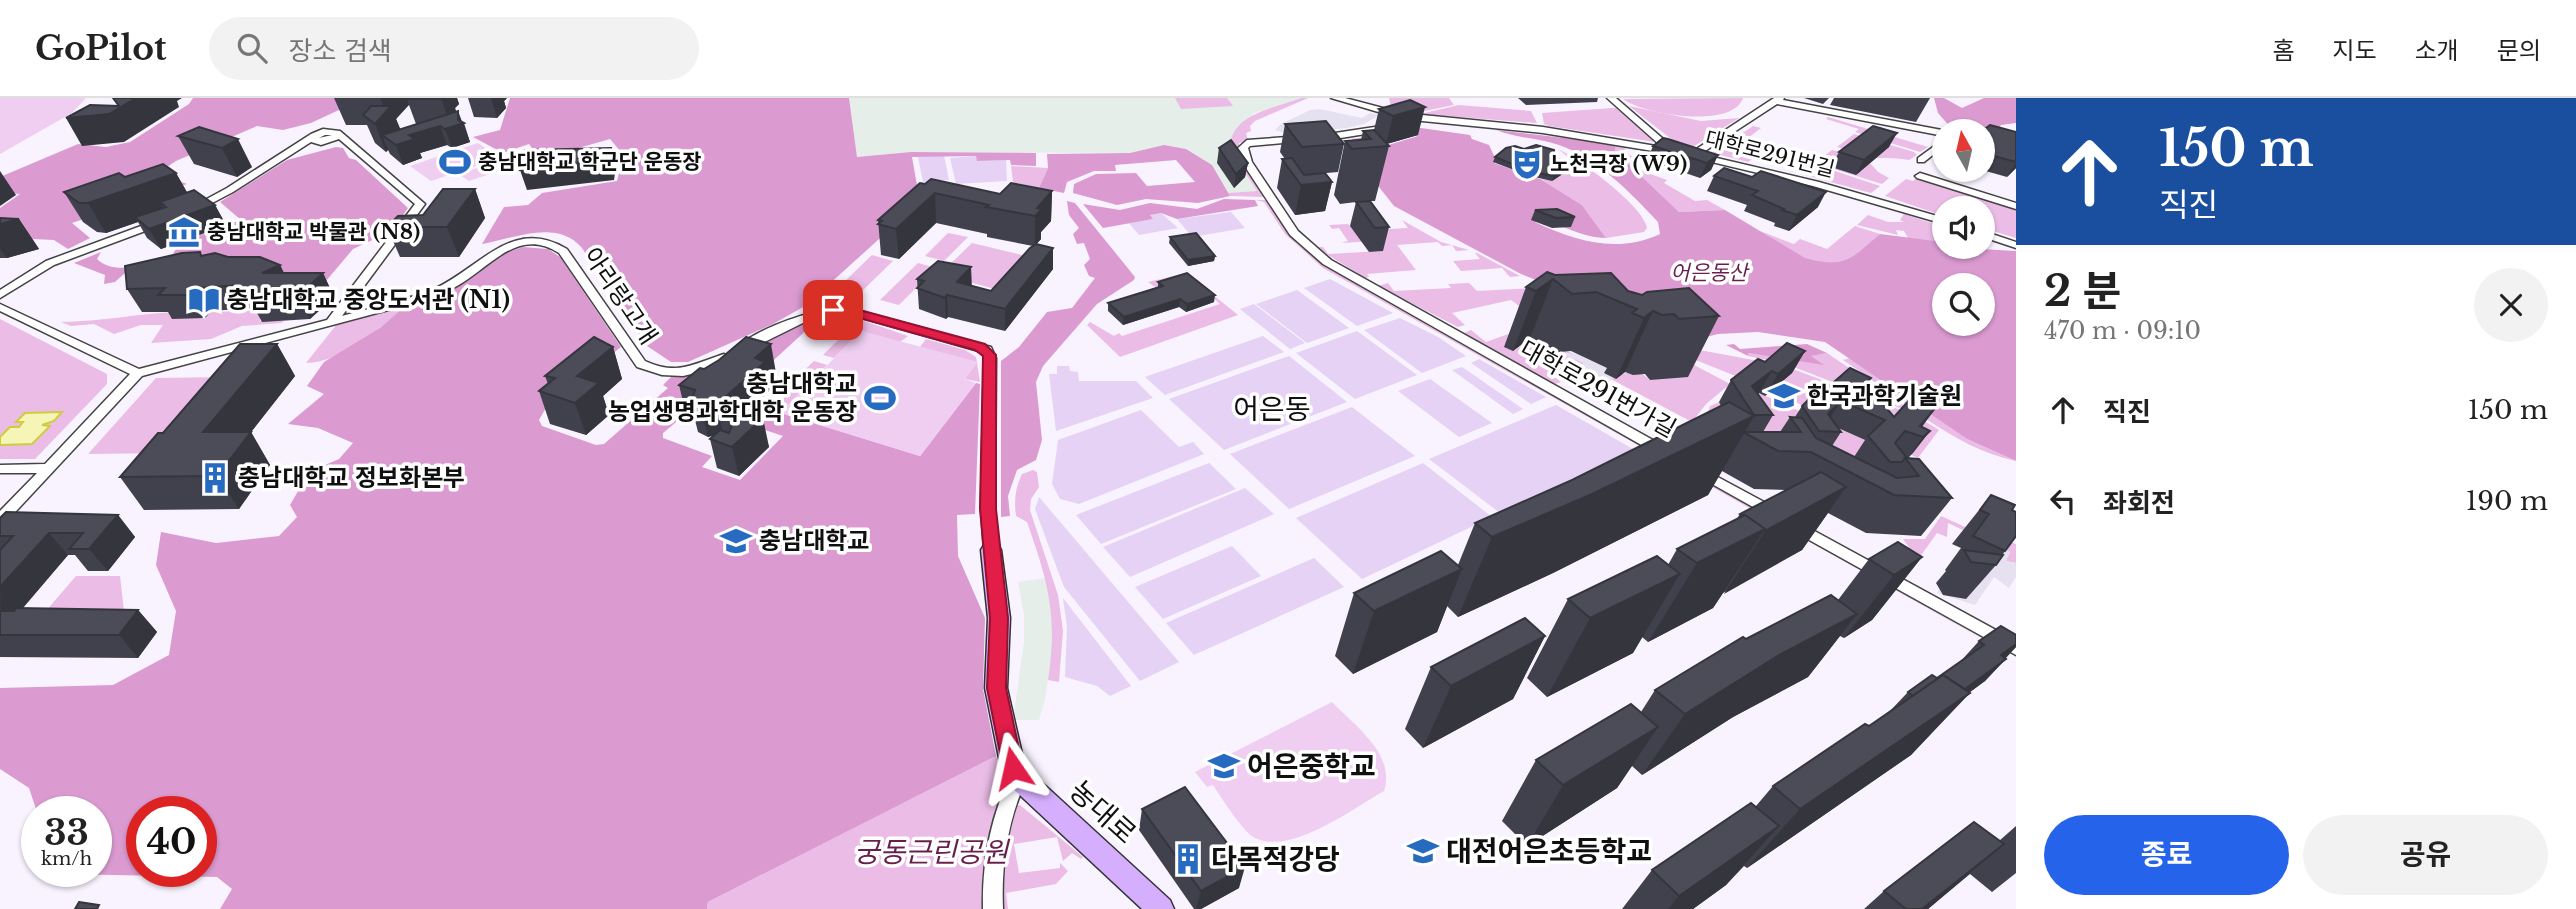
<!DOCTYPE html>
<html lang="ko">
<head>
<meta charset="utf-8">
<style>
  :root { --surface:#fff; --page:#f2f2f2; --text:#222; --muted:#767676; --line:#e0e0e0; --accent:#2563eb }
  body { margin:0; font-family:"Libre Baskerville","Noto Sans KR",serif; background:var(--page); color:var(--text); height:100vh; display:flex; flex-direction:column; font-size:26px; white-space:nowrap }
  * { box-sizing:border-box; margin:0 }
  p { font-size:23px; color:var(--muted) }
  .icon { flex:none; width:38px; height:38px; fill:none; stroke:currentColor; stroke-width:2; stroke-linecap:round; stroke-linejoin:round }
  .map { position:relative; flex:1; overflow:hidden }
  .panel { display:flex; flex-direction:column; background:var(--surface); width:560px }
  .panel>* { flex:none }
  .hud { background:#1a4fa0; color:#fff; overflow:hidden }
  .needle { width:46px; rotate:352deg }
  .tools { position:absolute; left:1932px; top:21px; display:grid; gap:14px }
  .tools a { display:grid; place-items:center; width:63px; height:63px; border-radius:50%; background:var(--surface); box-shadow:0 2px 5px #0004; font-size:35px }
  .speed { position:absolute; left:21px; top:698px; display:flex; gap:14px; font-size:35px; font-weight:700; text-align:center }
  .speed>* { display:grid; place-content:center; width:91px; height:91px; border-radius:50%; background:var(--surface); box-shadow:0 2px 5px #0004; line-height:1 }
  .speed small { font-size:18px; font-weight:400 }
  .speed .limit { border:10px solid #d22; background:#fff; color:#111 }
  .pin { position:absolute; display:grid; place-items:center; width:60px; height:60px; color:#fff; margin:-30px; border-radius:14px; box-shadow:0 4px 10px #0006 }
  .me { position:absolute; width:77px; margin:-38px; rotate:349deg; stroke-linejoin:round; filter:drop-shadow(0 0 5px #0008) }
  .turn { display:flex; align-items:center; gap:24px; height:147px; padding:0 28px; font-size:32px }
  .turn .icon { width:91px; height:91px; stroke-width:2.5 }
  .turn b { display:block; font-size:49px; line-height:60px }
  .round { display:grid; place-items:center; flex:none; width:74px; height:74px; border-radius:37px; background:var(--page) }
  .summary { display:flex; align-items:center; justify-content:space-between; height:119px; padding:0 28px }
  h1 { font-size:42px; font-weight:700; line-height:52px }
  .button { display:flex; gap:14px; margin-top:auto; padding:14px 28px }
  .button a { flex:1; height:80px; border-radius:42px; background:var(--accent); color:#fff; font-size:28px; font-weight:700; line-height:80px; text-align:center }
  .button a+a { background:var(--page); color:var(--text) }
  ul { padding:0; list-style:none }
  li { display:flex; align-items:center; gap:21px; height:91px; padding:0 28px }
  li div { flex:1 }
  li b { display:block; font-size:26px }
  li em { font-style:normal }
  header { display:flex; align-items:center; gap:42px; box-sizing:border-box; height:98px; padding:0 35px; background:var(--surface); border-bottom:2px solid var(--line) }
  header strong { font-size:33px }
  nav { display:flex; gap:38px; margin-inline-start:auto; font-size:24px }
  .search { width:490px; height:63px; background:var(--page); display:flex; align-items:center; gap:18px; box-sizing:border-box; padding:0 24px; border-radius:38px; color:var(--muted); font-size:26px }
  main { display:flex; flex:1; min-height:0 }
  .map>svg:first-child { display:block }
  .industrial { fill:#e5eee9 }
  .farmland { fill:#e5d2f5 }
  .green { fill:#eabce6 }
  .forest { fill:#db9bd1; fill-rule:evenodd }
  .pitch { fill:#efcef1 }
  .plaza { fill:#e6e1f0 }
  .water { fill:#f6f5b8; stroke:#cdcd3e; stroke-width:2 }
  .lines { fill:none; stroke-linecap:round; stroke-linejoin:round }
  .street-casing { stroke:#434343; stroke-width:3 }
  .secondary-casing { stroke:#323232; stroke-width:3 }
  .street { fill:#fff; fill-rule:evenodd }
  .secondary { fill:#d6aefe; fill-rule:evenodd }
  .wall { fill:#41414d; fill-rule:evenodd }
  .shaded-wall { fill:#35353e }
  .building { fill:#4c4c59; stroke:#35353e; stroke-width:2 }
  .route { fill:#e11d48; stroke:#92132f; stroke-width:2 }
  .labels { text-anchor:middle; stroke-width:7; stroke-linejoin:round; paint-order:stroke }
  .far-street-label { font-size:21px; fill:#101010; stroke:#fff }
  .far-poi-label { font-size:21px; font-weight:bold; fill:#101010; stroke:#fff; text-anchor:start }
  .far-park-label { font-size:21px; font-style:italic; fill:#691f4b; stroke:#fff }
  .street-label { font-size:24px; fill:#101010; stroke:#fff }
  .poi-label { font-size:24px; font-weight:bold; fill:#101010; stroke:#fff; text-anchor:start }
  .quarter-label { font-size:28px; fill:#101010; stroke:#fff }
  .near-poi-label { font-size:28px; font-weight:bold; fill:#101010; stroke:#fff; text-anchor:start }
  .near-street-label { font-size:28px; fill:#101010; stroke:#fff }
  .near-park-label { font-size:28px; font-style:italic; fill:#691f4b; stroke:#fff }
</style>
</head>
<body>
<header>
<strong>GoPilot</strong>
<div class="search"><svg class="icon" aria-label="search" viewBox="0 0 24 24"><circle cx="10" cy="10" r="6"/><path d="M15 15l6 6"/></svg>장소 검색</div>
<nav><a>홈</a><a>지도</a><a>소개</a><a>문의</a></nav>
</header>
<main>
<div class="map">
<svg width="2016" height="811" viewBox="0 0 2016 811">
  <rect width="100%" height="100%" fill="#f8f3ff"/>
  <g class="industrial">
    <polygon points="849,0 1301,0 1254,15 1230,51 1257,93 1228,95 1212,67 1186,51 1164,47 1130,55 911,54 857,59"/>
    <polygon points="1046,480 1053,515 1054,541 1045,601 1039,622 1013,622 1024,544 1024,517 1018,484"/>
  </g>
  <g class="farmland">
    <polygon points="944,57 949,82 923,84 918,59"/>
    <polygon points="976,58 978,63 1006,62 1007,83 956,86 950,60"/>
    <polygon points="1231,114 1245,130 1192,139 1177,121"/>
    <polygon points="1161,115 1178,130 1139,137 1129,125 1153,121 1150,117"/>
    <polygon points="1330,181 1393,215 1357,228 1304,190"/>
    <polygon points="1297,192 1349,230 1307,245 1256,206"/>
    <polygon points="1254,206 1305,245 1290,251 1240,211"/>
    <polygon points="1400,220 1438,239 1466,258 1422,275 1364,232"/>
    <polygon points="1357,233 1417,277 1355,301 1296,255"/>
    <polygon points="1263,238 1284,254 1165,297 1145,279"/>
    <polygon points="1289,258 1347,304 1224,352 1169,301"/>
    <polygon points="1479,261 1546,299 1531,306 1471,265"/>
    <polygon points="1057,268 1069,268 1070,273 1078,274 1079,283 1136,283 1153,300 1056,333 1049,276 1057,276"/>
    <polygon points="1462,269 1523,311 1513,316 1452,272"/>
    <polygon points="1430,281 1492,325 1459,339 1398,293"/>
    <polygon points="1556,307 1633,351 1500,415 1429,361"/>
    <polygon points="1352,309 1415,358 1289,411 1230,356"/>
    <polygon points="1141,312 1179,349 1193,344 1204,356 1079,406 1060,401 1052,386 1058,342"/>
    <polygon points="1209,365 1236,391 1101,446 1076,417"/>
    <polygon points="1423,365 1492,419 1362,481 1296,420"/>
    <polygon points="1245,390 1274,416 1130,479 1103,449"/>
    <polygon points="1039,399 1073,439 1179,564 1140,583 1064,489 1035,411"/>
    <polygon points="1232,448 1261,478 1163,521 1135,489"/>
    <polygon points="1314,460 1344,489 1194,557 1166,525"/>
    <polygon points="1063,501 1063,500 1131,588 1110,598 1097,588 1065,579 1067,528"/>
  </g>
  <g class="green">
    <polygon points="1175,0 1227,0 1233,8 1181,11"/>
    <path d="M1301,0H1308L1255,23L1250,28L1251,33L1246,35L1248,43L1239,45V55L1265,99L1230,98L1228,95L1257,93L1230,51C1229,16 1275,10 1301,0Z"/>
    <polygon points="1389,0 1449,0 1454,7 1414,15 1391,9"/>
    <path d="M1743,0C1732,32 1642,16 1623,1Z"/>
    <polygon points="1459,7 1531,13 1537,25 1420,16"/>
    <polygon points="1629,8 1701,23 1739,20 1691,50 1679,47"/>
    <polygon points="1612,10 1616,10 1655,44 1549,28 1544,26 1542,15"/>
    <polygon points="1828,19 1928,49 1920,54 1855,34 1859,31 1826,21"/>
    <polygon points="1753,28 1761,30 1744,43 1767,50 1748,64 1713,55"/>
    <path d="M1854,36L1914,54L1917,57L1909,62C1897,60 1887,60 1876,60L1888,50L1851,53L1837,49Z"/>
    <polygon points="1615,46 1645,51 1628,49 1621,54 1632,58 1629,61 1642,73 1667,82 1664,85 1695,103 1707,102 1725,112 1679,114 1615,53"/>
    <path d="M1558,51C1578,60 1644,108 1647,130L1644,134L1606,140L1582,107L1540,81L1552,82L1567,67V58Z"/>
    <polygon points="1832,52 1847,56 1856,77 1870,65 1878,74 1889,80 1882,86 1815,65"/>
    <polygon points="1814,66 1880,88 1871,95 1801,76"/>
    <polygon points="1011,68 1048,70 1039,90 1013,84"/>
    <polygon points="1918,79 2016,110 2016,140 1983,130 1983,110 1944,110 1944,118 1885,98 1906,81 1913,83"/>
    <polygon points="1255,102 1267,102 1296,145 1327,168 2016,560 1323,170 1285,136 1264,104"/>
    <polygon points="1904,116 1944,129 1944,144 1908,140 1904,133 1896,132 1898,137 1857,127 1868,117 1888,124 1904,124 1900,122"/>
    <polygon points="1402,122 1441,144 1469,152 1456,153 1452,147 1442,148 1438,144 1397,147 1416,172 1367,176 1369,179 1365,180 1315,149 1323,149 1328,156 1382,153 1375,143 1341,145 1348,143 1339,130 1332,131 1329,127 1348,126 1354,133 1408,130"/>
    <path d="M1855,128L1880,136C1870,145 1858,160 1846,164C1817,176 1783,147 1760,133L1794,146L1800,141L1827,151Z"/>
    <polygon points="948,135 968,139 944,163 925,158"/>
    <polygon points="972,145 1026,158 995,191 940,176"/>
    <polygon points="1475,155 1477,155 1520,178 1510,179 1502,170 1461,173 1453,163 1480,161"/>
    <polygon points="872,157 893,163 862,193 841,187"/>
    <polygon points="918,165 936,170 899,207 880,202"/>
    <polygon points="1186,175 1238,217 1120,259 1087,227 1090,224 1114,238 1119,235 1122,238 1220,206 1197,186 1158,191 1148,184"/>
    <polygon points="1531,184 1541,195 1526,213 1511,202 1452,215 1465,227 1458,229 1378,188 1388,185 1394,193 1451,190 1448,186 1469,185 1477,193 1534,190"/>
    <path d="M292,192L260,218V223H284L281,225L242,228L211,241L151,245L163,227H141L114,236L94,226L71,228L61,224C101,224 139,215 179,214L173,220H205L210,214L248,213Z"/>
    <path d="M405,208C379,232 342,264 306,265L337,226Z"/>
    <polygon points="0,221 107,276 107,286 35,361 0,361"/>
    <polygon points="858,222 861,222 908,238 900,244 861,233 834,260 823,257"/>
    <polygon points="1525,230 1514,253 1530,240 1583,259 1561,254 1584,265 1579,269 1570,266 1552,277 1561,284 1555,286 1464,235 1471,232 1486,244"/>
    <polygon points="926,241 965,252 976,259 980,284 965,281 977,264 920,249"/>
    <polygon points="1678,248 1785,268 1916,318 1939,332 1918,360 1753,285 1683,257"/>
    <polygon points="1748,255 1822,266 1810,258 1827,255 1918,317 1786,266 1748,258"/>
    <path d="M1681,260L1730,286L1706,306L1692,324L1611,281C1624,274 1638,270 1650,282Z"/>
    <path d="M1851,260L1967,341L2016,363C1952,350 1897,297 1843,262Z"/>
    <polygon points="814,263 827,267 780,315 765,310"/>
    <polygon points="233,279 171,355 88,356 156,280"/>
    <polygon points="1759,295 1869,344 1909,370 1731,339 1708,314 1710,308 1719,304 1741,339 1740,310"/>
    <path d="M1033,372L1037,374L1039,389L1031,401L1030,412L1058,497L1063,533L1059,584L1048,582C1058,517 1048,484 1027,424L1016,418C1014,402 1015,391 1022,376Z"/>
    <polygon points="1941,418 2007,448 2010,444 2016,446 2016,465 2006,463 2010,454 1948,425 1947,439 1937,435 1904,481 1916,459 1903,441 1925,441"/>
    <polygon points="76,478 120,478 124,513 46,513"/>
    <polygon points="996,658 1004,688 983,785 985,811 707,811 708,804"/>
    <polygon points="1020,707 1083,759 1081,761 1072,755 1063,763 1057,739 1014,746 1019,775 1060,770 1060,765 1068,773 1056,786 1006,795 1008,811 1000,811 998,787 1016,708"/>
  </g>
  <g class="forest">
    <polygon points="193,0 353,0 341,11 311,25 283,32 257,28 176,63 164,71 167,79 187,86 72,125 90,140 68,151 54,142 10,140 0,134 0,110 20,96 0,94 0,79 78,46 106,49 130,44 189,6"/>
    <path d="M510,0H849L857,59L911,54L1036,55V68L1011,67L1010,62L977,63L976,58L912,59L920,104L805,208L773,226L688,264H671L647,248L582,150C557,120 513,141 482,146L504,109L528,107L542,95L617,83L621,67L539,69L621,54L610,41L540,61L529,46L503,55L473,39L500,32Z"/>
    <polygon points="1934,0 1944,0 1962,10 1984,0 2016,0 2016,25 2001,27 1997,33 1951,30 1938,15"/>
    <path d="M1421,30L1470,37L1472,41L1489,47L1496,62L1494,65L1540,81L1582,107L1606,140C1579,140 1561,123 1535,124C1574,143 1618,156 1660,136L1658,124C1631,95 1597,60 1559,47C1539,40 1515,40 1496,32L1615,46V53L1679,114L1725,112L1805,160C1845,171 1851,161 1880,136L1944,144V149L2016,153V363L1967,341L1825,244L1758,234L1718,236L1690,243L1521,176L1394,108L1353,56L1352,41L1367,39L1385,48L1418,38L1408,32ZM1944,187H1983V226H1944Z"/>
    <polygon points="1164,47 1186,51 1212,67 1230,98 1198,105 1146,101 1117,107 1073,95 1074,86 1096,76 1136,75 1147,88 1195,84 1176,62 1115,67 1116,73 1094,73 1067,84 1064,95 1039,90 1048,70 1047,56 1130,55"/>
    <path d="M336,49L343,50L349,60L356,62L408,110L392,133L353,151L326,183L126,174L115,184L104,186L105,177L74,165L101,154L97,161C115,179 152,165 173,157C175,142 226,128 241,122L220,104L287,62Z"/>
    <polygon points="1224,101 1255,102 1258,108 1177,121 1161,115 1150,117 1153,121 1103,130 1083,106 1120,112 1150,105 1197,111"/>
    <polygon points="1067,103 1075,105 1135,179 1134,182 1097,206 1043,268 1036,284 1042,342 1036,362 1017,372 1008,398 1010,418 1001,419 1001,263 1019,249 1047,214 1072,210 1095,180 1089,178 1084,167 1090,161 1084,145 1077,146 1073,136 1079,130 1069,117"/>
    <path d="M523,149L548,151L560,159L621,249L547,308L539,322L542,328L596,347L604,346L668,290L663,287L673,277L748,251L805,225L812,227L764,271L706,299L663,335V340L712,358L702,369L740,382L783,338L747,326L765,310L920,358L976,285L980,286L975,416L957,417L958,458L985,520L983,591L996,658L708,804L707,811H220L232,791L217,779L62,776L61,774H96V714H37L29,690L0,671V590L113,587L169,557L176,513L156,467L161,434L216,445L279,438L297,419L290,407L309,374L339,361L353,345L318,330L288,326L324,296L307,288L324,264L380,230L405,208L439,197L457,188L496,158ZM142,714H201V774H142Z"/>
    <polygon points="1734,246 1740,251 1807,246 1827,255 1811,258 1824,267 1748,255 1748,258 1726,247"/>
  </g>
  <g class="pitch">
    <polygon points="0,0 85,0 85,1 72,15 0,56"/>
    <polygon points="478,45 500,60 431,83 410,68"/>
    <polygon points="501,62 511,69 469,83 459,76"/>
    <polygon points="861,233 978,264 965,281 976,285 920,358 780,315"/>
    <path d="M1332,604C1355,628 1396,656 1384,693C1352,711 1289,759 1253,739C1243,733 1220,698 1213,687L1207,689L1195,674Z"/>
  </g>
  <g class="plaza">
    <polygon points="1320,11 1362,20 1370,15 1379,17 1364,26 1347,30 1285,35 1275,32 1281,26 1310,12"/>
    <polygon points="1560,254 1576,256 1609,271 1614,280 1608,284 1579,269 1584,265 1576,261 1571,265 1568,263 1571,260"/>
    <polygon points="1985,442 2010,454 2006,463 2016,465 2016,479 2009,490 1994,479 1975,507 1937,495 1941,489 1935,483 1943,487"/>
  </g>
  <polygon class="water" points="62,314 54,323 42,327 50,328 32,346 0,347 0,339 10,329 19,329 23,324 16,324 25,315"/>
  <g class="lines">
    <defs>
      <g id="street">
        <polygon points="1331,0 1345,0 1402,15 1543,29 1662,49 1607,0 1616,0 1677,53 1671,56 1543,35 1402,21"/>
        <polygon points="1774,0 1784,0 1783,2 1947,33 1944,33 1944,38 1777,6 1705,53 1704,57 1819,84 1944,120 1944,126 1813,88 1695,60 1693,58 1698,50"/>
        <polygon points="1381,28 1384,29 1384,33 1322,43 1317,40 1322,37"/>
        <path d="M323,31L340,33L425,106L342,218C373,209 406,203 436,190C481,169 513,118 567,151L645,263C678,278 693,266 724,256L730,260L708,272L683,278L662,277L637,269L559,155C520,130 495,164 462,185C450,193 436,198 422,203L142,278L5,425L0,427V413L37,375H0V367L45,366L130,276L0,213V206L139,271L327,222L415,106L339,41L321,47L311,44L233,94L199,112L190,110L227,90L311,36ZM325,37H332L319,40Z"/>
        <polygon points="1301,38 1306,41 1304,43 1250,48 1248,50 1252,64 1298,133 1331,162 1669,351 1671,354 1669,357 1659,357 1323,166 1290,137 1242,64 1238,50 1247,42"/>
        <polygon points="1944,41 1944,48 1924,64 1918,64 1918,60"/>
        <polygon points="1920,75 2016,105 2016,111 1917,80 1915,78"/>
        <polygon points="160,121 164,122 164,126 54,167 0,200 0,192 46,163"/>
        <polygon points="1983,133 2016,144 2016,150 1983,139"/>
        <path d="M845,209L991,249L996,260L995,411L998,452L996,456H986L984,452L981,411L984,260L982,254L845,215L809,222L746,253L742,254L736,250C759,229 814,211 845,209Z"/>
        <polygon points="1701,370 1779,412 1781,415 1779,418 1769,418 1696,377 1694,374 1696,371"/>
        <polygon points="1798,424 2016,543 2016,557 1793,433 1791,429 1793,425"/>
        <path d="M1018,672L1024,675L1027,680C1008,720 1001,767 1003,811H983C982,764 991,716 1012,675Z"/>
      </g>
      <polygon id="secondary" points="991,445 998,447 1001,452 1010,520 1007,590 1025,669 1170,802 1174,811 1142,811 1009,687 1001,670 985,590 988,520 981,452 984,447"/>
    </defs>
    <use href="#street" class="street-casing"/>
    <use href="#secondary" class="secondary-casing"/>
    <use href="#street" class="street"/>
    <use href="#secondary" class="secondary"/>
  </g>
  <g class="wall">
    <path d="M334,0H457L459,6L455,10L456,14L458,13L470,44L452,50L447,47L420,55L422,60L403,67L390,56L388,52L386,54L375,45L367,27H346ZM408,7H409L416,26L400,31L396,21Z"/>
    <polygon points="468,0 507,0 504,3 506,10 497,20 474,19"/>
    <polygon points="1518,0 1598,0 1597,4 1526,7"/>
    <polygon points="1804,0 1829,0 1823,6"/>
    <polygon points="1834,0 1930,0 1916,24 1830,7"/>
    <polygon points="1410,2 1418,37 1387,46 1389,48 1375,103 1370,103 1389,129 1383,153 1369,154 1350,128 1356,104 1340,106 1334,97 1345,43 1361,42 1363,33 1374,32 1379,11"/>
    <polygon points="1285,26 1344,46 1338,74 1304,77 1332,84 1325,113 1295,117 1277,90 1282,61 1285,61 1280,54"/>
    <polygon points="199,29 252,69 237,79 194,66 178,38"/>
    <polygon points="1982,33 2016,34 2016,70 2007,79 1982,72"/>
    <polygon points="1653,48 1718,57 1711,72 1700,80 1647,62"/>
    <polygon points="1889,49 1856,77 1831,69 1839,54"/>
    <polygon points="1219,50 1248,65 1245,79 1234,90 1217,65"/>
    <polygon points="1495,59 1554,60 1563,72 1561,77 1552,83 1530,78 1493,64"/>
    <polygon points="176,75 187,94 215,107 226,127 161,151 147,140 138,124 106,135 97,134 83,124 64,94 125,79"/>
    <polygon points="1714,78 1818,109 1789,133 1774,128 1775,125 1744,113 1747,107 1707,93"/>
    <polygon points="920,85 1000,96 1052,93 1051,123 1041,134 1041,141 1036,146 1053,150 1053,171 1005,233 948,219 946,221 919,211 917,181 972,188 991,193 1033,148 987,139 987,136 936,125 899,161 881,157 878,122"/>
    <polygon points="475,91 485,120 459,159 400,159 387,129 423,117"/>
    <polygon points="1535,112 1575,119 1571,129 1552,130 1531,122"/>
    <polygon points="0,120 19,121 39,151 7,160 0,160"/>
    <polygon points="1170,139 1215,158 1214,163 1188,168 1169,145"/>
    <polygon points="200,154 202,158 228,159 280,167 284,175 323,175 334,199 310,221 262,224 256,213 253,210 211,213 205,220 172,221 168,214 142,214 127,191"/>
    <polygon points="1555,177 1628,193 1719,218 1688,279 1650,282 1645,276 1633,277 1625,274 1616,281 1604,275 1607,270 1571,253 1548,255 1530,240 1513,253 1504,249 1526,189"/>
    <polygon points="1158,184 1214,204 1186,214 1179,209 1123,227 1108,213 1108,205 1158,189"/>
    <polygon points="277,246 295,278 251,334 270,367 239,411 144,412 120,379"/>
    <polygon points="613,249 622,281 603,298 609,317 586,337 550,326 539,293 548,286 545,278"/>
    <path d="M1805,253L1792,275L1765,298L1759,295L1758,296L1773,317L1763,334H1780L1790,319H1795L1802,308L1858,300L1894,319L1937,308L1922,329L1930,333L1908,360L1952,400L1921,438L1866,435L1828,415L1802,452L1723,495L1713,510L1648,544L1642,539L1633,555L1547,599L1527,580L1568,501L1668,467L1677,451L1736,422L1740,416L1787,392L1754,391L1722,373L1708,397L1553,475L1458,519L1447,508L1437,534L1353,576L1335,558L1354,495L1458,467L1475,425L1572,382L1721,308L1719,304L1731,282L1765,264ZM1838,330L1865,342L1854,359L1832,348L1841,334Z"/>
    <polygon points="704,271 776,275 768,281 770,292 753,308 757,310 759,318 769,349 739,378 717,370 710,341 714,337 708,339 698,334 694,318 686,316 679,287"/>
    <polygon points="1991,397 2012,412 2005,453 1996,467 1966,501 1943,497 1936,485 1946,473 1945,472 1961,450 1952,446"/>
    <polygon points="118,417 135,439 108,473 88,473 75,457 68,457 23,510 138,512 157,534 138,560 0,559 0,420"/>
    <polygon points="1922,459 1872,522 1844,540 1840,538 1808,579 1733,619 1642,677 1632,668 1617,690 1527,748 1502,723 1536,662 1641,614 1655,592 1746,541 1838,502 1869,461"/>
    <polygon points="2016,537 2016,549 1985,583 1970,594 1911,657 1747,770 1744,768 1726,787 1693,811 1622,811 1652,772 1756,708 1773,688 1869,628 1890,613 1908,594 1937,580 1959,565 1979,543"/>
    <polygon points="1545,538 1513,601 1423,650 1405,631 1431,569"/>
    <polygon points="1142,711 1239,790 1201,811 1194,811 1139,732"/>
    <polygon points="2016,728 2016,775 1992,794 1970,776 1928,811 1864,811 1884,793 1999,743"/>
  </g>
  <g class="shaded-wall">
    <polygon points="136,0 182,0 177,3 179,9 124,44 82,48 66,20 109,16"/>
    <polygon points="380,0 437,0 407,1 409,7 396,21 402,35 382,37 388,52 386,54 375,26 386,14"/>
    <polygon points="441,0 457,0 459,6 455,10 458,19 458,13 462,26 464,25 470,44 452,50 445,31 451,29"/>
    <polygon points="491,0 507,0 504,3 506,10 497,20"/>
    <polygon points="1425,9 1418,37 1386,46 1393,18"/>
    <polygon points="440,28 447,47 420,55 422,60 403,67 396,47 409,37"/>
    <polygon points="1897,35 1889,49 1856,77 1864,62"/>
    <polygon points="238,41 252,69 237,79 222,50"/>
    <polygon points="611,50 616,69 614,82 527,92 520,72"/>
    <polygon points="1718,57 1711,72 1700,80 1707,65"/>
    <polygon points="1248,65 1245,79 1234,90 1236,76"/>
    <polygon points="2016,65 2016,70 2007,79"/>
    <polygon points="1563,72 1561,77 1552,83 1554,78"/>
    <polygon points="0,73 16,97 0,108"/>
    <polygon points="176,75 192,104 166,109 160,104 165,114 135,119 138,124 106,135 88,105"/>
    <polygon points="1332,84 1325,113 1295,117 1301,87"/>
    <polygon points="475,91 485,120 459,159 447,129"/>
    <polygon points="1052,93 1051,123 1041,134 1041,141 1035,148 1035,118 1037,110"/>
    <polygon points="1826,94 1818,109 1789,133 1797,117"/>
    <polygon points="935,95 936,125 899,161 896,131"/>
    <polygon points="215,107 226,127 161,151 149,131"/>
    <polygon points="19,121 39,151 7,160 0,151 0,126"/>
    <polygon points="1053,150 1053,171 1005,233 1005,211"/>
    <polygon points="1215,158 1214,163 1188,168 1188,162"/>
    <polygon points="280,167 291,190 262,175"/>
    <polygon points="971,169 972,190 957,184"/>
    <polygon points="323,175 334,199 310,221 298,198"/>
    <polygon points="1553,181 1530,240 1513,253 1536,193"/>
    <polygon points="198,190 211,213 205,220 191,197"/>
    <polygon points="947,197 948,219 946,221 945,200"/>
    <polygon points="1215,197 1214,204 1186,214 1187,206"/>
    <polygon points="1180,201 1179,209 1123,227 1124,219"/>
    <polygon points="1653,213 1625,274 1616,281 1644,220"/>
    <polygon points="277,246 295,278 251,334 270,367 239,411 217,378 203,334"/>
    <polygon points="771,246 776,275 768,281 770,292 739,321 737,313 725,299 755,260"/>
    <polygon points="613,249 622,281 603,298 609,317 586,337 575,305 577,278"/>
    <polygon points="1805,253 1792,275 1765,298 1778,276"/>
    <polygon points="1772,273 1759,295 1746,305 1752,288"/>
    <polygon points="1871,280 1857,302 1852,298"/>
    <polygon points="1841,303 1827,325 1818,334 1828,316"/>
    <polygon points="716,306 723,335 708,339 701,310"/>
    <polygon points="757,310 759,323 763,320 769,349 739,378 732,349 750,316"/>
    <polygon points="1754,318 1708,397 1553,475 1458,519 1492,439"/>
    <polygon points="1930,333 1913,355 1907,361 1923,339"/>
    <polygon points="1846,389 1802,452 1724,496 1765,433"/>
    <polygon points="118,417 135,439 108,473 89,451"/>
    <polygon points="1765,431 1713,510 1648,544 1697,465"/>
    <polygon points="49,435 68,457 1,535 0,489"/>
    <polygon points="1922,459 1872,522 1844,540 1894,477"/>
    <polygon points="1462,471 1437,534 1353,576 1374,513"/>
    <polygon points="1680,476 1633,555 1547,599 1590,520"/>
    <polygon points="138,512 157,534 138,560 119,537"/>
    <polygon points="1857,516 1808,579 1733,619 1642,677 1685,616 1779,557"/>
    <polygon points="1545,538 1513,601 1423,650 1451,588"/>
    <polygon points="2016,546 2016,549 2001,564 2001,557"/>
    <polygon points="2006,561 1985,583 1948,610 1970,595 1911,657 1747,770 1800,711"/>
    <polygon points="1658,629 1617,690 1527,748 1563,687"/>
    <polygon points="1779,728 1726,787 1693,811 1668,811 1679,798"/>
    <polygon points="2004,746 1928,811 1922,811"/>
    <polygon points="1245,769 1239,790 1201,811 1196,811 1201,793"/>
  </g>
  <g class="building">
    <polygon points="113,0 136,0 109,16 66,20 90,7 119,8"/>
    <polygon points="408,0 443,0 441,1 407,1"/>
    <polygon points="1410,2 1425,9 1393,18 1379,11"/>
    <polygon points="371,8 391,8 375,26 363,17"/>
    <polygon points="458,13 458,22 464,25 445,31 440,28 409,37 415,41 396,47 382,37"/>
    <polygon points="1326,23 1344,46 1302,49 1285,26"/>
    <polygon points="1990,27 2016,34 2016,64 1983,55 1982,33"/>
    <polygon points="1873,28 1897,35 1864,62 1839,54"/>
    <polygon points="199,29 238,41 222,50 178,38"/>
    <polygon points="1374,32 1389,48 1352,51 1345,43 1371,41 1363,33"/>
    <polygon points="1663,40 1668,41 1718,57 1707,65 1653,48"/>
    <polygon points="1231,42 1248,65 1236,76 1219,50"/>
    <polygon points="1536,47 1554,52 1554,60 1566,63 1563,72 1554,78 1532,74 1495,59 1506,50 1515,48 1524,51"/>
    <polygon points="611,50 608,62 520,72 525,52"/>
    <polygon points="1292,60 1304,77 1325,75 1332,84 1301,87 1282,61"/>
    <polygon points="163,66 176,75 88,105 79,105 64,94 119,75 125,79"/>
    <polygon points="1724,70 1752,79 1761,73 1826,94 1797,117 1782,112 1784,111 1752,97 1758,93 1714,78"/>
    <polygon points="931,81 1000,96 1011,85 1052,93 1037,110 1042,111 1035,118 986,109 989,107 935,95 896,131 878,126 882,123 878,122 920,85 925,86"/>
    <polygon points="443,91 475,91 447,129 387,129 398,118 423,117"/>
    <polygon points="194,92 215,107 149,131 135,119 166,109 160,104"/>
    <polygon points="1370,103 1389,129 1375,130 1356,104"/>
    <polygon points="1557,111 1575,119 1556,120 1535,112"/>
    <polygon points="0,120 19,121 0,126"/>
    <polygon points="1196,135 1215,158 1188,162 1170,139"/>
    <polygon points="1036,146 1053,150 1005,211 947,197 945,200 917,190 924,183 917,181 938,163 971,169 957,184 991,193 1030,150"/>
    <polygon points="200,154 201,158 215,155 228,159 260,159 280,167 262,175 323,175 298,198 249,200 250,197 240,187 198,190 191,197 158,197 165,190 127,191 125,168 182,155"/>
    <polygon points="1547,174 1555,177 1611,175 1628,193 1642,197 1647,194 1689,190 1719,218 1679,221 1674,216 1662,217 1653,213 1644,220 1632,215 1637,211 1596,194 1572,196 1553,181 1536,193 1526,189"/>
    <polygon points="1187,175 1215,197 1187,206 1180,201 1124,219 1108,205 1163,188 1158,184"/>
    <polygon points="594,239 613,249 577,278 599,285 575,305 539,293 555,280 545,278"/>
    <polygon points="746,239 771,246 755,260 765,264 725,299 757,310 750,316 763,320 732,349 710,341 720,332 729,335 737,313 716,306 701,310 691,305 695,292 679,287 700,270 704,271 719,262"/>
    <polygon points="1787,245 1805,253 1778,276 1772,273 1752,288 1773,317 1754,317 1731,282 1758,261 1765,264"/>
    <polygon points="240,246 277,246 203,334 251,334 217,378 120,379 158,335 163,335"/>
    <polygon points="1850,270 1871,280 1852,298 1882,305 1894,319 1913,298 1937,308 1920,328 1930,333 1923,339 1905,333 1895,345 1907,360 1905,360 1902,364 1890,364 1868,338 1885,322 1841,303 1828,316 1841,334 1819,333 1802,308 1822,288 1827,290"/>
    <polygon points="1729,304 1754,318 1592,396 1492,439 1475,425 1572,382"/>
    <polygon points="1790,319 1802,320 1816,340 1897,380 1919,378 1905,360 1919,361 1952,400 1894,397 1811,354 1778,353 1743,334 1801,334"/>
    <polygon points="1821,374 1846,389 1765,433 1765,431 1745,417 1743,418 1740,416"/>
    <polygon points="1991,397 2015,407 2012,412 2016,414 2016,438 2005,453 1973,438 1989,416 1980,412"/>
    <polygon points="6,414 118,417 89,451 69,451 83,435 49,435 0,489 0,452 13,438 0,438 0,420"/>
    <polygon points="1745,417 1765,431 1697,465 1677,451"/>
    <polygon points="1898,444 1922,459 1894,477 1869,461"/>
    <polygon points="1964,452 2003,457 1996,467 1971,464"/>
    <polygon points="1441,453 1462,471 1374,513 1354,495"/>
    <polygon points="1657,458 1680,476 1590,520 1568,501"/>
    <polygon points="1831,497 1857,516 1779,557 1685,616 1655,592 1743,539 1746,541"/>
    <polygon points="16,510 138,512 119,537 0,537 0,513 14,513"/>
    <polygon points="1525,520 1545,538 1451,588 1431,569"/>
    <polygon points="2001,528 2016,537 2016,546 2001,557 2006,561 1965,591 1943,577 1913,598 1908,594 1932,577 1937,580 1984,547 1979,543"/>
    <polygon points="1943,577 1970,595 1800,711 1773,688 1865,626 1869,628"/>
    <polygon points="1631,606 1658,629 1563,687 1536,662"/>
    <polygon points="1185,689 1245,769 1201,793 1142,711"/>
    <polygon points="1751,705 1779,728 1679,798 1652,772"/>
    <polygon points="1974,724 2004,746 1922,811 1906,811 1884,793"/>
    <polygon points="79,804 99,807 97,811 75,811"/>
  </g>
  <polygon class="route" points="833,208 845,208 985,246 996,257 996,411 1008,520 1006,590 1023,670 1020,676 1013,679 1005,676 1003,670 987,590 990,520 980,411 983,258 975,252 845,216 828,215 826,212"/>
  <defs>
    <symbol id="stadium-bare" viewBox="-9 -9 18 18"><path d="M0-5a6.5 5 0 1 0 0 10a6.5 5 0 1 0 0-10ZM-3.5-1.8h7v3.6h-7Z" fill="#276bc1" stroke="#fff" stroke-width="2.5" paint-order="stroke"/></symbol>
    <symbol id="theatre-bare" viewBox="-9 -9 18 18"><path d="M-5-5.5Q0-4 5-5.5V0Q5 5 0 6Q-5 5-5 0ZM-3.3-2.5H-1v1.5H-3.3ZM1-2.5H3.3v1.5H1ZM-2.8 1Q0 5.5 2.8 1Z" fill="#276bc1" stroke="#fff" stroke-width="2.5" paint-order="stroke"/></symbol>
    <symbol id="museum-bare" viewBox="-9 -9 18 18"><path d="M0-6L6-3V-2H-6V-3ZM-5-1h2V3h-2ZM-1-1h2V3h-2ZM3-1h2V3H3ZM-6 4H6V6H-6Z" fill="#276bc1" stroke="#fff" stroke-width="2.5" paint-order="stroke"/></symbol>
    <symbol id="library-bare" viewBox="-9 -9 18 18"><path d="M-6-4Q-3-5.5-.7-3.5V5Q-3 3-6 4ZM6-4Q3-5.5 .7-3.5V5Q3 3 6 4Z" fill="#276bc1" stroke="#fff" stroke-width="2.5" paint-order="stroke"/></symbol>
    <symbol id="university-bare" viewBox="-9 -9 18 18"><path d="M0-5L7-2L0 1L-7-2ZM-4 1L0 2.5L4 1V4Q0 6-4 4Z" fill="#276bc1" stroke="#fff" stroke-width="2.5" paint-order="stroke"/></symbol>
    <symbol id="building-bare" viewBox="-9 -9 18 18"><path d="M-4-6H4V6H1V3H-1V6H-4ZM-2.5-4.3h1.7v1.8h-1.7ZM.8-4.3h1.7v1.8H.8ZM-2.5-1h1.7V.8h-1.7ZM.8-1h1.7V.8H.8Z" fill="#276bc1" stroke="#fff" stroke-width="2.5" paint-order="stroke"/></symbol>
    <symbol id="school-bare" viewBox="-9 -9 18 18"><path d="M0-5L7-2L0 1L-7-2ZM-4 1L0 2.5L4 1V4Q0 6-4 4Z" fill="#276bc1" stroke="#fff" stroke-width="2.5" paint-order="stroke"/></symbol>
  </defs>
  <g fill-rule="evenodd">
    <use href="#stadium-bare" x="433" y="42" width="44" height="44"/>
    <use href="#theatre-bare" x="1505" y="44" width="44" height="44"/>
    <use href="#museum-bare" x="162" y="112" width="44" height="44"/>
    <use href="#library-bare" x="182" y="180" width="44" height="44"/>
    <use href="#university-bare" x="1762" y="276" width="44" height="44"/>
    <use href="#stadium-bare" x="858" y="278" width="44" height="44"/>
    <use href="#building-bare" x="193" y="358" width="44" height="44"/>
    <use href="#university-bare" x="714" y="421" width="44" height="44"/>
    <use href="#school-bare" x="1202" y="646" width="44" height="44"/>
    <use href="#school-bare" x="1401" y="731" width="44" height="44"/>
    <use href="#building-bare" x="1166" y="739" width="44" height="44"/>
  </g>
  <g class="labels">
    <g class="far-street-label">
      <text transform="translate(1770 56) rotate(14)" y="7">대학로291번길</text>
    </g>
    <g class="far-poi-label">
      <text x="478" y="71">충남대학교 학군단 운동장</text>
      <text x="1550" y="73">노천극장 (W9)</text>
      <text x="207" y="141">충남대학교 박물관 (N8)</text>
    </g>
    <g class="far-park-label">
      <text x="1709" y="182">어은동산</text>
    </g>
    <g class="street-label">
      <text transform="translate(620 198) rotate(56)" y="8">아리랑고개</text>
      <text transform="translate(1598 291) rotate(29)" y="8">대학로291번가길</text>
    </g>
    <g class="poi-label">
      <text x="227" y="210">충남대학교 중앙도서관 (N1)</text>
      <text x="857" y="294" text-anchor="end">충남대학교<tspan x="857" dy="28">농업생명과학대학 운동장</tspan></text>
      <text x="1807" y="306">한국과학기술원</text>
      <text x="238" y="388">충남대학교 정보화본부</text>
      <text x="759" y="451">충남대학교</text>
    </g>
    <g class="quarter-label">
      <text x="1272" y="321">어은동</text>
    </g>
    <g class="near-poi-label">
      <text x="1247" y="678">어은중학교</text>
      <text x="1446" y="763">대전어은초등학교</text>
      <text x="1211" y="771">다목적강당</text>
    </g>
    <g class="near-street-label">
      <text transform="translate(1103 714) rotate(42)" y="10">농대로</text>
    </g>
    <g class="near-park-label">
      <text x="931" y="764">궁동근린공원</text>
    </g>
  </g>
</svg>
<div class="tools">
<a><svg class="needle" viewBox="-14 -14 28 28"><path d="M0-13l5 13h-10z" fill="#e53935"/><path d="M0 13l5-13h-10z" fill="#767676"/></svg></a>
<a><svg class="icon" aria-label="sound" viewBox="0 0 24 24"><path d="M4 9h4l5-4v14l-5-4H4zM17 9q2 3 0 6"/></svg></a>
<a><svg class="icon" aria-label="search" viewBox="0 0 24 24"><circle cx="10" cy="10" r="6"/><path d="M15 15l6 6"/></svg></a>
</div>
<div class="speed"><div>33<small>km/h</small></div><div class="limit">40</div></div>
<div class="pin" style="left:833px;top:212px;background:#d93025"><svg class="icon" aria-label="arrive" viewBox="0 0 24 24"><path d="M6 21V4h12l-3 4 3 4H6"/></svg></div>
<svg class="me" style="left:1013px;top:670px" viewBox="-20 -20 40 40"><path d="M0-17L14 15 0 8-14 15z" fill="#e11d48" stroke="#fff" stroke-width="4"/></svg>
</div>
<section class="panel">
<div class="hud">
<div class="turn"><svg class="icon" aria-label="ahead" viewBox="0 0 24 24"><path d="M12 20V5M6 11l6-6 6 6"/></svg><div><b>150 m</b>직진</div></div>
</div>
<div class="summary"><div><h1>2 분</h1><p>470 m · 09:10</p></div><a class="round"><svg class="icon" aria-label="close" viewBox="0 0 24 24"><path d="M6 6l12 12M18 6L6 18"/></svg></a></div>
<ul>
<li><svg class="icon" aria-label="ahead" viewBox="0 0 24 24"><path d="M12 20V5M6 11l6-6 6 6"/></svg><div><b>직진</b></div><em>150 m</em></li>
<li><svg class="icon" aria-label="left" viewBox="0 0 24 24"><path d="M17 20v-9H6M10 6l-5 5 5 5"/></svg><div><b>좌회전</b></div><em>190 m</em></li>
</ul>
<div class="button"><a>종료</a><a>공유</a></div>
</section>
</main>
</body>
</html>
